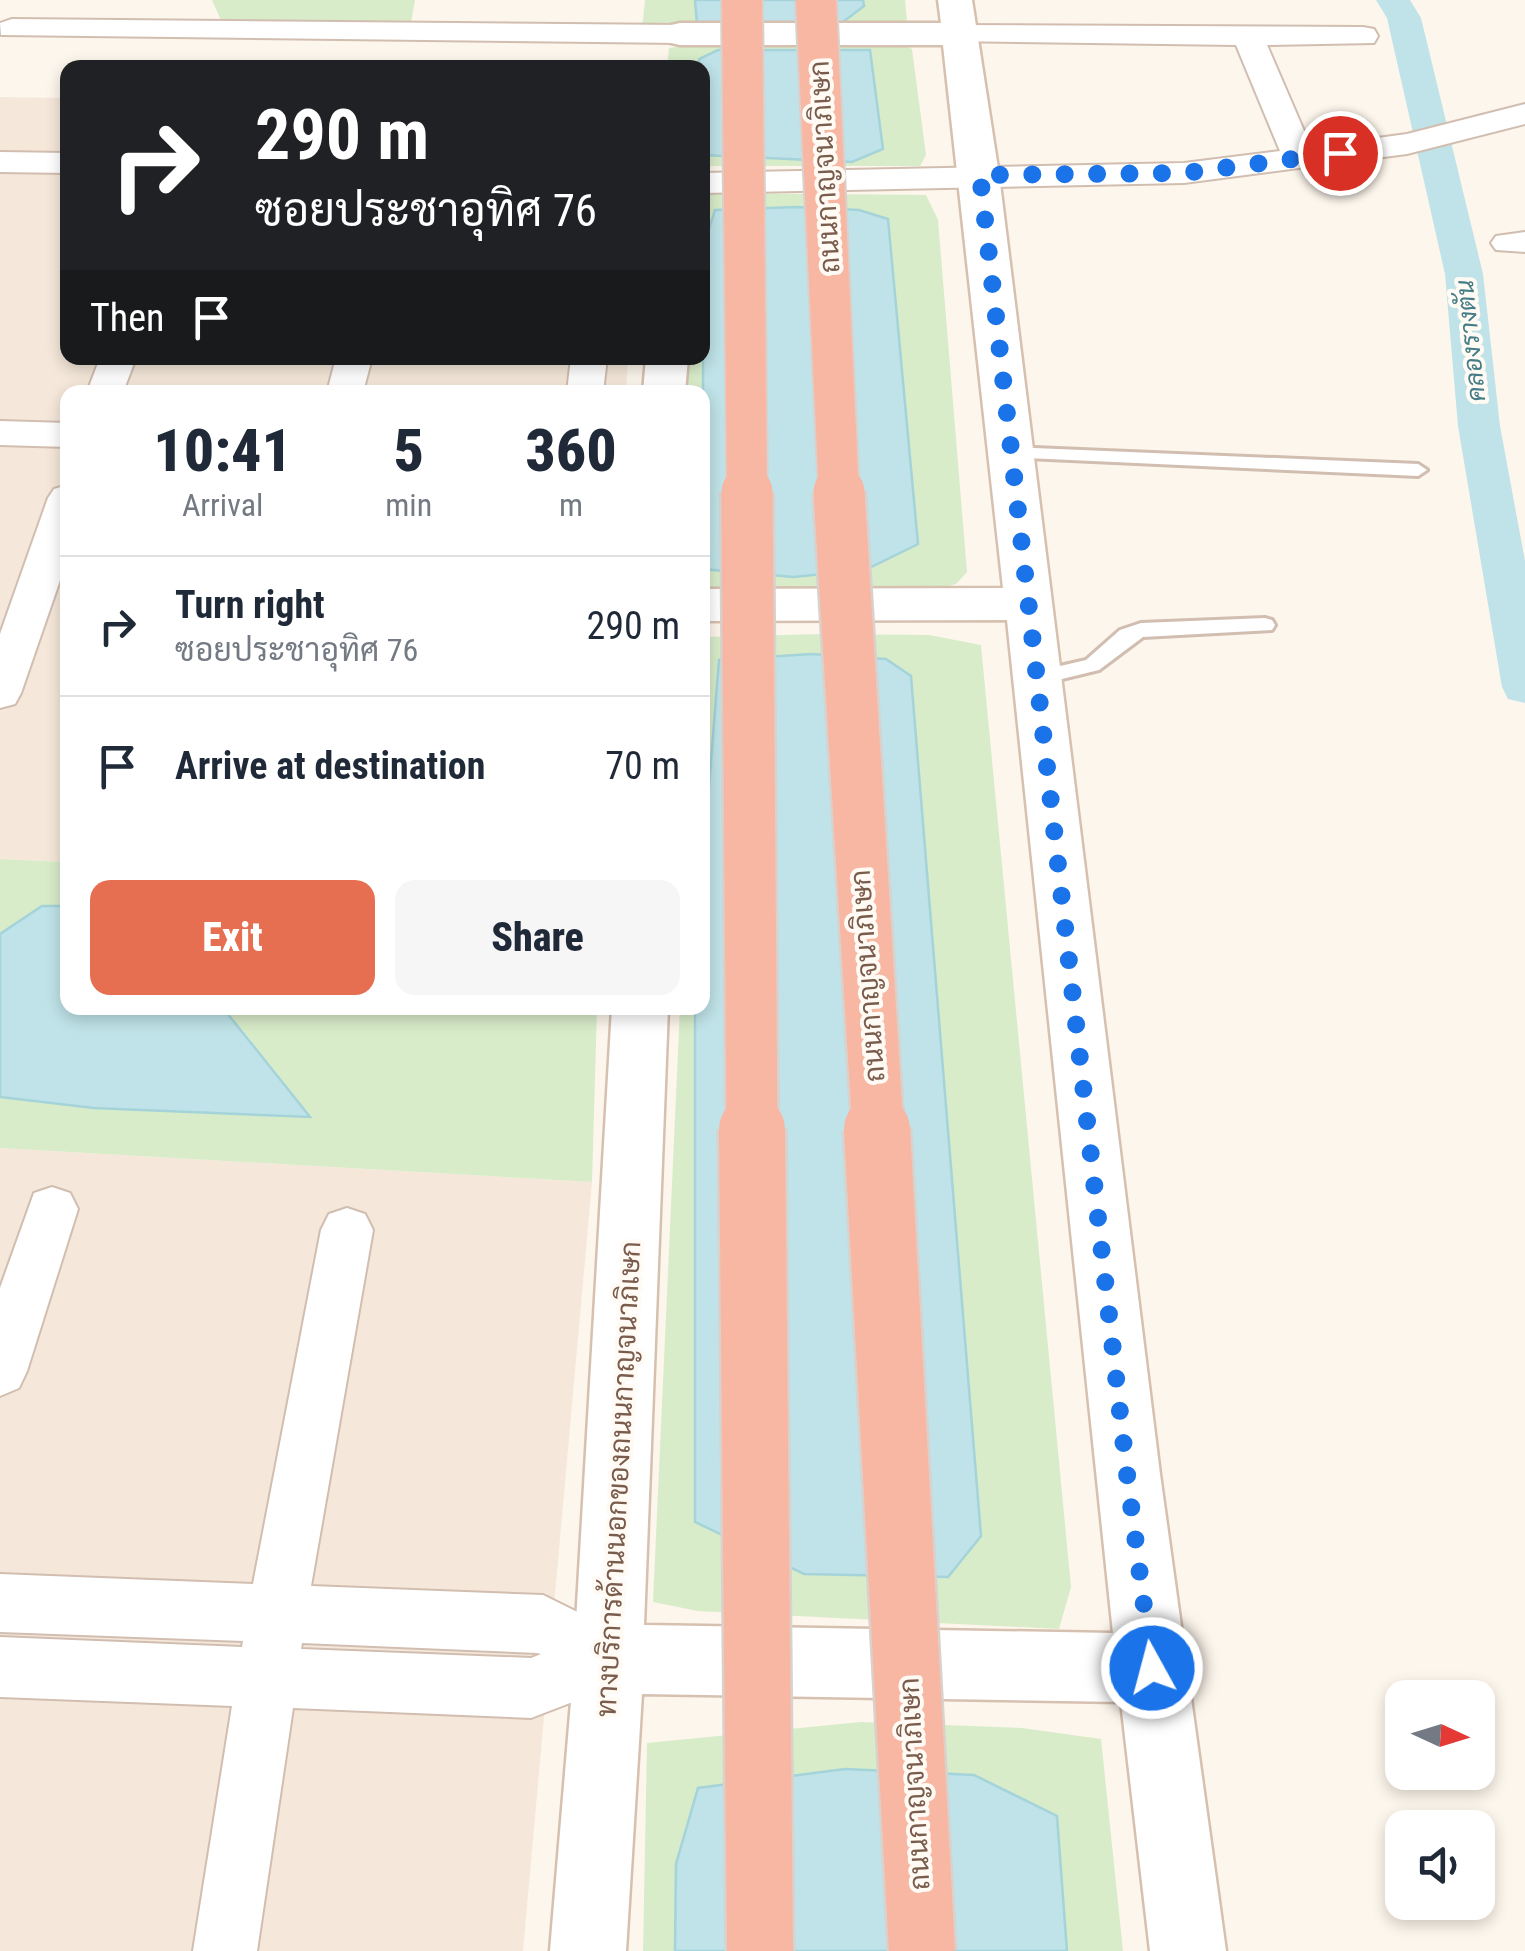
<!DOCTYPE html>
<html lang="en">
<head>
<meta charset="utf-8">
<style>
  :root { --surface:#fff; --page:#f6f6f7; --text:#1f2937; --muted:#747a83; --line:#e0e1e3; --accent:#e76f51 }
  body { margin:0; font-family:"Roboto Condensed",Sarabun,sans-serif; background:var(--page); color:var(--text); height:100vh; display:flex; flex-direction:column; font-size:38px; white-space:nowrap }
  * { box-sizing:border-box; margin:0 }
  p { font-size:32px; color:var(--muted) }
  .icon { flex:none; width:55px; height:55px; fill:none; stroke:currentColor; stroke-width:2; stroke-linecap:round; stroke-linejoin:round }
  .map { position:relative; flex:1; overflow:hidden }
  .drawer { position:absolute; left:60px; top:385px; width:650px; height:630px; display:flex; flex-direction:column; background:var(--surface); border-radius:20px; box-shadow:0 5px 15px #0003 }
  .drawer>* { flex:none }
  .hud { position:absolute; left:60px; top:60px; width:650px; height:305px; border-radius:20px; box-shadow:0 5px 15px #0003; background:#202124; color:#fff; overflow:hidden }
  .needle { width:65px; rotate:94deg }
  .controls { position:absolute; left:1385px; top:1680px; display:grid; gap:20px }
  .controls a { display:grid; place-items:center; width:110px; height:110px; border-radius:20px; background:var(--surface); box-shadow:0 5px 15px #0003; font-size:50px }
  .pin { position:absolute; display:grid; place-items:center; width:85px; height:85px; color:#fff; margin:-42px; border:5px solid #fff; border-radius:50%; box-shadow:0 2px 10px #0007 }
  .me { position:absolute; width:110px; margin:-55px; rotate:353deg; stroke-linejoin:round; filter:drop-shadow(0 0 8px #0008) }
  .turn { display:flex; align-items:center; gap:35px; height:210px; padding:0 30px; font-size:45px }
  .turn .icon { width:130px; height:130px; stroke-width:2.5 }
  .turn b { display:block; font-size:70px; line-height:85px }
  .then { display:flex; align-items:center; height:95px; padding:0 30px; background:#0003; gap:20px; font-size:38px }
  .eta { display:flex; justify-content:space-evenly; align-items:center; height:170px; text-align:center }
  .eta b { font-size:60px; font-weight:800; line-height:70px }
  .primary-button { display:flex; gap:20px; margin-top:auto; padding:20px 30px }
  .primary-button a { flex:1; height:115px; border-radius:20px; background:var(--accent); color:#fff; font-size:40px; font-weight:800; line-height:115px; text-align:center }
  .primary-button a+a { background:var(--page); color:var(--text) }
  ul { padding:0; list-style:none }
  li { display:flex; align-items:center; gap:30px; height:140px; padding:0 30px; border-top:2px solid var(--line) }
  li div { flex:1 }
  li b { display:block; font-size:38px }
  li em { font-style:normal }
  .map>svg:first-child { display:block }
  .residential { fill:#f5e8da }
  .green { fill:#d8ecc9 }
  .water { fill:#bfe3e8; stroke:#a5d3da; stroke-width:2.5 }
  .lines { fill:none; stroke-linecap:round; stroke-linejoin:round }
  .canal { fill:#bfe3e8; fill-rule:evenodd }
  .lane-casing { stroke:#d1beb0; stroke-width:6 }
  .street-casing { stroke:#d1beb0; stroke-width:4 }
  .secondary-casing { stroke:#d6c0b0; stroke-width:5 }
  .lane { fill:#fff; fill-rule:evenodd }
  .street { fill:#fff; fill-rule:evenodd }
  .secondary { fill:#fff; fill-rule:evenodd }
  .highway-bridge-far2-casing { stroke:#dad1cd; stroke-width:44; stroke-linecap:butt }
  .highway-bridge-far1-casing { stroke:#dad1cd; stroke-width:56; stroke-linecap:butt }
  .highway-bridge-casing { stroke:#dad1cd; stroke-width:71; stroke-linecap:butt }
  .highway-bridge-far2 { stroke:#f7b7a3; stroke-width:40 }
  .highway-bridge-far1 { stroke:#f7b7a3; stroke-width:51 }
  .highway-bridge { stroke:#f7b7a3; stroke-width:66 }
  .route { stroke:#1a73e8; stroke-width:18; stroke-dasharray:0 32.4 }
  .labels { text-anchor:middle; stroke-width:8; stroke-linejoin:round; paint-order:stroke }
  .far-water-label { font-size:25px; font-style:italic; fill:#437c86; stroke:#fffaf3 }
  .street-label { font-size:28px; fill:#7a5c4d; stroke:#fffaf3 }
</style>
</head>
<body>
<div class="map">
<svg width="1525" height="1951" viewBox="0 0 1525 1951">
  <rect width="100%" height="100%" fill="#fdf6ec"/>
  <g class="residential">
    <polygon points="0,97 67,98 68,358 628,358 626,392 68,392 67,862 0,859"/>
    <polygon points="0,1148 592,1182 523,1951 0,1951"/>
  </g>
  <g class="green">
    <polygon points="212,0 415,0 410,28 223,25"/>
    <polygon points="645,0 905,0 907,21 883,27 642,29"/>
    <polygon points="898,43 912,49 926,155 920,166 703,166 702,68 667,68 669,48 689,45"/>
    <polygon points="703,193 926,195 938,220 967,572 956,584 929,591 703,591 702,392 682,392 683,358 702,358"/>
    <polygon points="825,634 929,635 981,645 1071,1587 1059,1629 698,1611 653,1602 680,1008 702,1008 703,637"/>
    <polygon points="0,859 67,862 67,906 42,906 0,934"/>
    <polygon points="223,1008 597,1008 592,1182 0,1148 0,1097 94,1108 252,1042"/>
    <polygon points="861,1722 1022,1728 1101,1739 1123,1951 643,1951 647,1743"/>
  </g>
  <g class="water">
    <polygon points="695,0 863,0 864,6 843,22 697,24"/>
    <polygon points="718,50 870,50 883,149 852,162 703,155 699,59"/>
    <polygon points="796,207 859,210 888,219 918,544 865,570 793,577 703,569 703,248 715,210"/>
    <polygon points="811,654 886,659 911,676 981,1536 948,1577 804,1574 695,1522 695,1008 702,1008 703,862 719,660"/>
    <polygon points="42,906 67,906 68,1008 223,1008 310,1117 94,1108 0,1097 0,934"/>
    <polygon points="845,1769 974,1775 1057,1816 1067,1951 675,1951 676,1864 698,1788"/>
  </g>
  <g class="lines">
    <polygon class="canal" points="1376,0 1410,0 1421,18 1483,274 1500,426 1525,561 1525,703 1508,699 1502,687 1458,426 1445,274 1387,18"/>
    <defs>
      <g id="lane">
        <polygon points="1011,447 1418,464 1427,470 1418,476 1005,457 1002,453"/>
        <polygon points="1265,618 1272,620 1275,625 1272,630 1143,637 1099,670 1037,685 1027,678 1030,673 1086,660 1120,630 1141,623"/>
      </g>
      <g id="street">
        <polygon points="12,19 680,25 691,27 695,34 691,41 680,43 1,35 0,23"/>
        <polygon points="960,25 1363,27 1374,29 1378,36 1374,43 1267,45 1311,147 1407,134 1525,104 1525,124 1407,154 1184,183 702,193 702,173 1184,163 1280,151 1236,45 949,41 945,34 949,27"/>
        <polygon points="0,152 68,153 68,173 0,172"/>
        <polygon points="1525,232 1525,252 1496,250 1491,243 1496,236"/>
        <polygon points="100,358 136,358 123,392 87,392"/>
        <polygon points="336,358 372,358 363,392 327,392"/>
        <polygon points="571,358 607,358 603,392 567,392"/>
        <polygon points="0,421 68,423 68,447 0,445"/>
        <polygon points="68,485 68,557 21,693 15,704 0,708 0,634 48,498 54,489"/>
        <polygon points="52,1187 70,1193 78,1209 27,1371 19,1388 0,1396 0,1288 34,1193"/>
        <path d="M347,1208L365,1214L373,1230L311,1586L543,1595L630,1638L639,1659L630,1680L531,1718L293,1708L257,1951H193L232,1706L0,1697V1637L242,1647L243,1641L0,1632V1574L253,1584L321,1230L329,1214ZM302,1643L537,1653L541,1654L531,1658L301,1649Z"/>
      </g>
      <g id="secondary">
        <polygon points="938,0 972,0 999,175 1160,1474 1226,1951 1150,1951 1121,1702 642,1694 626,1951 550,1951 572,1690 612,1008 668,1008 644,1625 1113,1633 1007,620 702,621 702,589 1003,588 943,45 680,45 667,42 662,34 667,26 680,23 941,23"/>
        <polygon points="646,358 688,358 685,392 643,392"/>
      </g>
    </defs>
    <use href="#lane" class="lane-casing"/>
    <use href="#street" class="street-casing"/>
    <use href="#secondary" class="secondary-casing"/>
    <use href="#lane" class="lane"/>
    <use href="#street" class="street"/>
    <use href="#secondary" class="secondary"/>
    <defs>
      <g id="highway-bridge-far2">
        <polyline points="742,0 747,495"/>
        <polyline points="816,0 839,495"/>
      </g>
      <g id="highway-bridge-far1">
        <polyline points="747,492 752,1131"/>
        <polyline points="839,492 878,1131"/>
      </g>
      <g id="highway-bridge">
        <polyline points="752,1129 760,1951"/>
        <polyline points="877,1129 922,1951"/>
      </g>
    </defs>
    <use href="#highway-bridge-far2" class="highway-bridge-far2-casing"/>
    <use href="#highway-bridge-far1" class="highway-bridge-far1-casing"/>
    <use href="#highway-bridge" class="highway-bridge-casing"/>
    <use href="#highway-bridge-far2" class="highway-bridge-far2"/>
    <use href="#highway-bridge-far1" class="highway-bridge-far1"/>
    <use href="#highway-bridge" class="highway-bridge"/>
  </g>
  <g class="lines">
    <polyline class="route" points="1152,1668 1127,1474 980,175 1184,173 1340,153"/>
  </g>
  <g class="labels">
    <g class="far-water-label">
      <text transform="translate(1470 341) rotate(-96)" y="9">คลองรางตัน</text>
    </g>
    <g class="street-label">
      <text transform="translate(824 167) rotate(-93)" y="10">ถนนกาญจนาภิเษก</text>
      <text transform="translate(867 976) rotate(-94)" y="10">ถนนกาญจนาภิเษก</text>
      <text transform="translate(618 1479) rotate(-87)" y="10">ทางบริการด้านนอกของถนนกาญจนาภิเษก</text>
      <text transform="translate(914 1784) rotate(-93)" y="10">ถนนกาญจนาภิเษก</text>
    </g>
  </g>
</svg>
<div class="controls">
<a><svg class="needle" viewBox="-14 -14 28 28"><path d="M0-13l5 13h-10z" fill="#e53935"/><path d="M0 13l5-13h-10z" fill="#747a83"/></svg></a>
<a><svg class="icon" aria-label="sound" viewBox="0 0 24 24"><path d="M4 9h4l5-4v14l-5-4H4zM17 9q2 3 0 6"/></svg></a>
</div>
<div class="pin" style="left:1340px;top:153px;background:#d93025"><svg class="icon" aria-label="arrive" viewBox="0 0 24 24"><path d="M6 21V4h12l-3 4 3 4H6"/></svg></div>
<svg class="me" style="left:1152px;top:1668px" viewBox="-20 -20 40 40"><circle r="17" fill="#1a73e8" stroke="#fff" stroke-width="3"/><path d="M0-11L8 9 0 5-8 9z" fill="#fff"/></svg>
<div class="hud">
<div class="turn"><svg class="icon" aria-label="right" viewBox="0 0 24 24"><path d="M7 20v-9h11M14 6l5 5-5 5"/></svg><div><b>290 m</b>ซอยประชาอุทิศ 76</div></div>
<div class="then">Then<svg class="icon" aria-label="arrive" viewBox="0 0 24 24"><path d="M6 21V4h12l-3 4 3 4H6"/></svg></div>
</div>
<section class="drawer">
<div class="eta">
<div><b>10:41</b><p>Arrival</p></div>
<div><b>5</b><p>min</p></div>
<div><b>360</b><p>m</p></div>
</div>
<ul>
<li><svg class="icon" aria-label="right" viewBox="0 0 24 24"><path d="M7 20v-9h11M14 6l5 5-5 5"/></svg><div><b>Turn right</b><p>ซอยประชาอุทิศ 76</p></div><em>290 m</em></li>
<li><svg class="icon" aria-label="arrive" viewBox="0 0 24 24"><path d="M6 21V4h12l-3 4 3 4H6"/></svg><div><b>Arrive at destination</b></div><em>70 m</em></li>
</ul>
<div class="primary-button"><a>Exit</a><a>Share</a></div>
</section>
</div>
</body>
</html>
